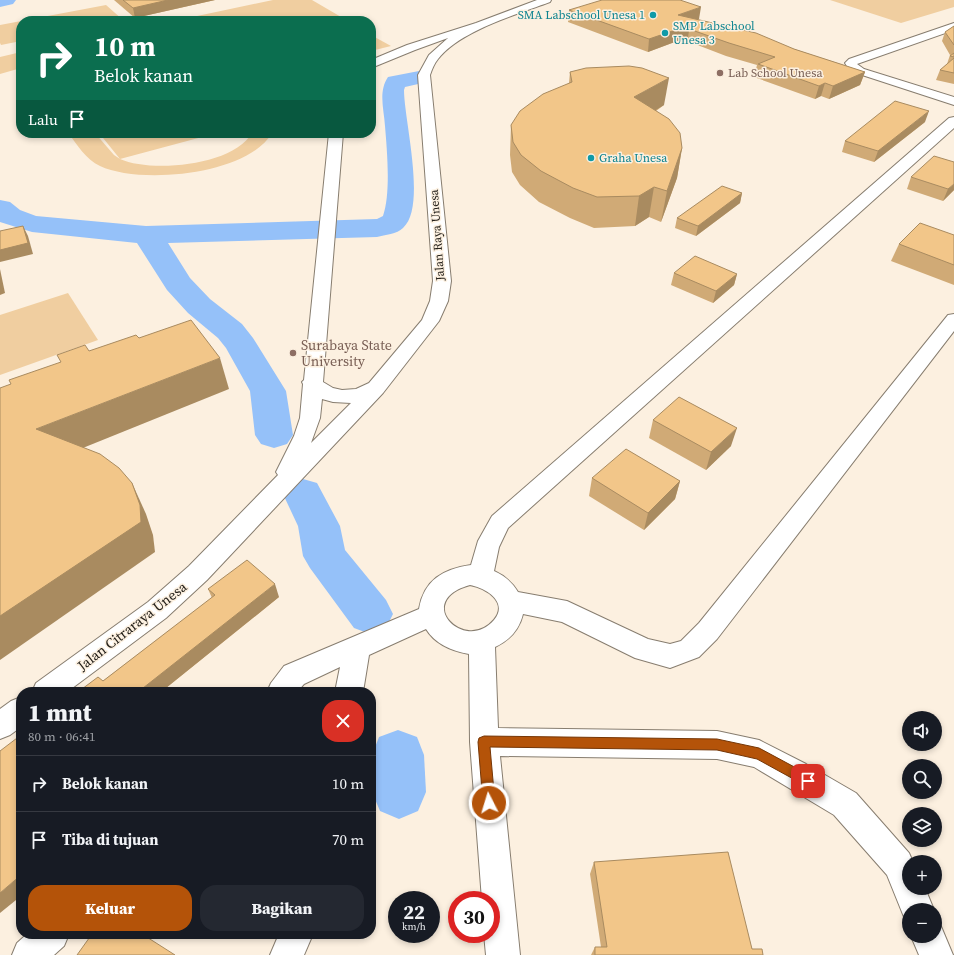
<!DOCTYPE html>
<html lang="id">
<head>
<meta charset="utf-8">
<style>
  :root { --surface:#171b24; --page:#242831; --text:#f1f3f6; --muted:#9ea1a6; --line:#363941; --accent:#b45309 }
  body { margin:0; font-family:"Source Serif 4",serif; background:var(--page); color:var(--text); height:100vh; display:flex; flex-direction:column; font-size:15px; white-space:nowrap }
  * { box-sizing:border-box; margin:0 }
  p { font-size:13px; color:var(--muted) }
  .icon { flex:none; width:22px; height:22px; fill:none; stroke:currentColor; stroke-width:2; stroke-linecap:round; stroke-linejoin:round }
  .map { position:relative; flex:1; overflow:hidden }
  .side { position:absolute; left:16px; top:687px; width:360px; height:252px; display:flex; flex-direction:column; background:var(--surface); border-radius:16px; box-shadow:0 2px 6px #0003 }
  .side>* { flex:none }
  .hud { position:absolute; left:16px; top:16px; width:360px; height:122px; border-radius:16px; box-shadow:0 2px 6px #0003; background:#0b6e4f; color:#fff; overflow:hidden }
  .fabs { position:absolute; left:902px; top:711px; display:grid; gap:8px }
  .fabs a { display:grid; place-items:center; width:40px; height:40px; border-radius:50%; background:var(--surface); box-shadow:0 2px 6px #0003; font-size:20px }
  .speed { position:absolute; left:388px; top:891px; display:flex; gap:8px; font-size:20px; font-weight:700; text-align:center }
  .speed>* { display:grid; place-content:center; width:52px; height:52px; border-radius:50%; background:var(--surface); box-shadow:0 2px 6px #0003; line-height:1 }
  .speed small { font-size:10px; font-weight:400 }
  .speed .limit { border:6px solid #d22; background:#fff; color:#111 }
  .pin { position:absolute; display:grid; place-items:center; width:34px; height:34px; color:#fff; margin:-17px; border-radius:8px; box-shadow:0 2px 6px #0006 }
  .me { position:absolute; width:44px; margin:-22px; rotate:355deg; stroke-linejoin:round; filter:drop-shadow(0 0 3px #0008) }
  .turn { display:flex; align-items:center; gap:14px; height:84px; padding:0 12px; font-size:18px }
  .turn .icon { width:52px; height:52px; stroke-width:2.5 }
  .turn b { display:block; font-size:28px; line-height:34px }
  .then { display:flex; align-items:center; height:38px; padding:0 12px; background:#0003; gap:8px; font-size:15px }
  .round { display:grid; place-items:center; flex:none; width:42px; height:42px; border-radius:16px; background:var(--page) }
  .head { display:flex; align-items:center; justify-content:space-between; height:68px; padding:0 12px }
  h1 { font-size:24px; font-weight:800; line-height:30px }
  .button { display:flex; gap:8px; margin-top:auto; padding:8px 12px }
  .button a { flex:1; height:46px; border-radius:16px; background:var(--accent); color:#fff; font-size:16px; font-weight:800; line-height:46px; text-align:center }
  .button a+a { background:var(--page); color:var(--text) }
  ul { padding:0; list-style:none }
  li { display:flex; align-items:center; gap:12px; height:56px; padding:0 12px; border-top:1px solid var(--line) }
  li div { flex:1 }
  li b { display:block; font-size:15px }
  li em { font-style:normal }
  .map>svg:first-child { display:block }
  .green { fill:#f0cea0 }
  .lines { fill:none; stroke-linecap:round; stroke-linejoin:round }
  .river { fill:#95c1f9; fill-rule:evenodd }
  .minor-casing { stroke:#877d6f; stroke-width:2 }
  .major-casing { stroke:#877d6f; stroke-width:2 }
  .minor { fill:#fff; fill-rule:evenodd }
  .major { fill:#fff; fill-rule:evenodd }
  .wall { fill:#d0aa76 }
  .shaded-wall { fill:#a98b60 }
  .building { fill:#f2c689; stroke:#a98b60 }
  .route { fill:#b45309; stroke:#753606 }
  .culture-dot { fill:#0f9aa8; stroke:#fcf0e0; stroke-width:1.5 }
  .education-dot { fill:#8d6e63; stroke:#fcf0e0; stroke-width:1.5 }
  .labels { text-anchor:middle; stroke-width:3; stroke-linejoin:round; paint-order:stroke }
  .far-culture-label { font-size:12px; fill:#0d838f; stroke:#fcf0e0; text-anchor:start }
  .far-education-label { font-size:12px; fill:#785e54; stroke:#fcf0e0; text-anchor:start }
  .far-street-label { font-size:12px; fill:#25211b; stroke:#fcf0e0 }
  .education-label { font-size:14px; fill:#785e54; stroke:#fcf0e0; text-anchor:start }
  .street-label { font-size:14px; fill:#25211b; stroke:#fcf0e0 }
</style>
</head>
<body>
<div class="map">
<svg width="954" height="955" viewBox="0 0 954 955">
  <rect width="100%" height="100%" fill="#fcf0e0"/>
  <g class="green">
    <polygon points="273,0 312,0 348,21 187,21 183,19"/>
    <polygon points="830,0 954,0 954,7 901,23"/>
    <polygon points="106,5 123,20 21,21 21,41 1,45 0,43 0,25"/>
    <polygon points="371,35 391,46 371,51"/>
    <polygon points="21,52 21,68 0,74 0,57"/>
    <path d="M68,133H95L114,155L120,159L99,133H217L120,159C151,173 233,166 252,133H272C248,175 140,185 100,166C86,160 77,144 68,133Z"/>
    <polygon points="68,293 98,340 0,375 0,315"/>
  </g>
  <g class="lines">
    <g class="river">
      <polygon points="0,0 16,0 13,4 0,7"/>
      <path d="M419,71L427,72L430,77L427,82L405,87L404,90C404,120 427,207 403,228C397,234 385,235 377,237L168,243L190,278L210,299L242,324L253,338L286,391L293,435L287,444L274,448L261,444L255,435L250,391L226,348L218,338L188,313L167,290L137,243L32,232L0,222V200L10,202L20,210L36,216L146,226L377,219L383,216C391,193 387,150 385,126C384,109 378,92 388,77Z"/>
      <polygon points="303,479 317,483 340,526 345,550 386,600 393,614 386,628 370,634 354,628 310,568 303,556 298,526 283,494 289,483"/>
      <polygon points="398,730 417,737 424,755 426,792 418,811 399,819 380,811 372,792 372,755 379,737"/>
    </g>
    <defs>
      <g id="minor">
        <polygon points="954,23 954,30 857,64 864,69 954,97 954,105 856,73 848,68 845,63 849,59"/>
        <path d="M954,117V128L508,528L499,547L494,571C505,576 512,582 518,592L567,601L648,639L670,644L681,641L699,623L948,315L954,314V331L717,639L699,657L670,668L635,658L562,622L523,614C519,630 510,640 495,647L498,728L717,731L759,740L806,764L856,793L909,853L913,862H909V888H925L934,910H909V923L906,922L887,875L834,815L754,767L717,759L500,756L520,955H486L484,934H491V900H482L470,742L469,654C452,651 435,644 426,629L369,655L363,692H335L340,667L304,684L297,692H267L271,683L284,666L419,609C424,580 443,569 471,565L478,541L492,516L949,118ZM470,585C486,588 509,602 494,620C465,654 412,601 470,585Z"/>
        <polygon points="935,922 940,924 953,955 919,955 911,936 935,936"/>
        <polygon points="27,934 69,934 64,946 54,955 12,955 17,943"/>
        <polygon points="279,934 313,934 304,955 270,955"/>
      </g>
      <g id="major">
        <path d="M537,0H551L550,2C518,14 459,31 438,59C434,64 432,69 430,75L451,281L448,301L439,321L383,393L207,580L166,618L67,692H32L36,683L148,602L189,566L278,475L276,472L294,436L300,418L303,384L302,382L304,380L329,133H343L323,382L333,388L342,390L356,389L369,383L422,320L430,301L433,281L418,75L429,55L448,38L415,50L371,68V60L407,45L476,23ZM322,399L333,402L351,403L311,443L320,418Z"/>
        <polygon points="21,697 21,727 10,735 0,739 0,709 11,701"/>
      </g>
    </defs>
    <use href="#minor" class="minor-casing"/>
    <use href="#major" class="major-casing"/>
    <use href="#minor" class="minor"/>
    <use href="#major" class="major"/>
  </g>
  <g class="wall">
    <polygon points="114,0 215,0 135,18"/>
    <polygon points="569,10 699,19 697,20 794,49 865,72 860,85 829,99 821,96 815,99 754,77 757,65 726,56 687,41 688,37 648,52 568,22"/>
    <polygon points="954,26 954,84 936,80 940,70 947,64 950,55 942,41 945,32"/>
    <polygon points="570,72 664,105 656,111 682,148 677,178 661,222 649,217 635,226 594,228 570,218 539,202 520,185 512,172 510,155 511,125 569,83"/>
    <polygon points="925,122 874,162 842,152 845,141"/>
    <polygon points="911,177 954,190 943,201 907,189"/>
    <polygon points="742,193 740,203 696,236 675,228 677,218"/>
    <polygon points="954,235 954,285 891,261 899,244"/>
    <polygon points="674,273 737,274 734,285 713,303 671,285"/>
    <polygon points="653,420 731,446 706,470 649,438"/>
    <polygon points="592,478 680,481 675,499 644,530 589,496"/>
    <polygon points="208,589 279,597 161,692 78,692 103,681 212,598"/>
    <polygon points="594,862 752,949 763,955 591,955 595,947 601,947 590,874"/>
  </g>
  <g class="shaded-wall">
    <polygon points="168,0 215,0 135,18 133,8"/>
    <polygon points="701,7 699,19 676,27 678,15"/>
    <polygon points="690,25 688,37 648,52 649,39"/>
    <polygon points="865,72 860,85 829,99 833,86"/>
    <polygon points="669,78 664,105 630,126 634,97"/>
    <polygon points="825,83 821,96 815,99 819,86"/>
    <polygon points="929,111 925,122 874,162 878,151"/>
    <polygon points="682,148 677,178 661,222 667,191"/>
    <polygon points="954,184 954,190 943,201 948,189"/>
    <polygon points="654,187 649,217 635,226 639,196"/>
    <polygon points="742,193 740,203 696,236 698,226"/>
    <polygon points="23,226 28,236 33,254 0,262 0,250"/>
    <polygon points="0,269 5,293 0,295"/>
    <polygon points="737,274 734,285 713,303 716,291"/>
    <polygon points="220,358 229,389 53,460 36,429"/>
    <polygon points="737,428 731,446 706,470 711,452"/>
    <polygon points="680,481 675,499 644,530 648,513"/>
    <polygon points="132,483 146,514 153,535 155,552 0,660 0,616"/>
    <polygon points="275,584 279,597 161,692 138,692"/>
    <polygon points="21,875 21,896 0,913 0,893"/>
  </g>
  <g class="building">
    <polygon points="123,0 168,0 133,8"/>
    <polygon points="602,0 680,0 701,7 678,15 756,33 794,49 865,72 833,86 825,83 819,86 758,64 775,57 729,43 689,29 690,25 649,39 569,10"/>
    <polygon points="954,26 954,45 945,32"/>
    <polygon points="954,53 954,57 950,56"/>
    <polygon points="954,58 954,73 940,70"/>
    <polygon points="629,66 642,68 669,78 634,97 669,119 680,133 682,148 667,191 654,187 639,196 597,197 573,188 541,171 521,155 513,142 511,125 520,111 543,94 572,82 570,72 586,68"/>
    <polygon points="895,101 929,111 878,151 845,141"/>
    <polygon points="934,156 954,162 954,184 948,189 911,177"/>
    <polygon points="722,186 742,193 698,226 677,218"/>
    <polygon points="920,223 954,235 954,265 899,244"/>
    <polygon points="23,226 28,243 0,250 0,231"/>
    <polygon points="695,256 737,274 716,291 674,273"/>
    <polygon points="191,320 220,358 36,429 100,454 119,468 132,483 140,505 141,522 0,616 0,388 11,384 9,380 61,362 57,355 85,345 89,351 136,335 139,338"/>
    <polygon points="679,397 737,428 711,452 653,420"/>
    <polygon points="626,449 680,481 648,513 592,478"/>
    <polygon points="247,560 275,584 138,692 78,692 98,677 103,681 215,595 208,589"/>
    <polygon points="21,735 21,875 0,893 0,751"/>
    <polygon points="728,852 752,949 762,949 763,955 595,955 595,947 607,947 594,862"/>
    <polygon points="92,934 142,934 175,955 77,955"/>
  </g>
  <polygon class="route" points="484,736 717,739 759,748 813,777 814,781 813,785 808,787 757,759 717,750 490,747 495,803 494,807 489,809 485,807 483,803 478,742 479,738"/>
  <g class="culture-dot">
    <circle cx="653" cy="15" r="4"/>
    <circle cx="665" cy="33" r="4"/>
    <circle cx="591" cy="158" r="4"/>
  </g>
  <g class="education-dot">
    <circle cx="720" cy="73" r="4"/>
    <circle cx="293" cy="353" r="4"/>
  </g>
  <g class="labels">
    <g class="far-culture-label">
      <text x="645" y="19" text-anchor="end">SMA Labschool Unesa 1</text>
      <text x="673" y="30">SMP Labschool<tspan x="673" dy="14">Unesa 3</tspan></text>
      <text x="599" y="162">Graha Unesa</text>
    </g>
    <g class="far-education-label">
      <text x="728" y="77">Lab School Unesa</text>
    </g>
    <g class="far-street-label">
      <text transform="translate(437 235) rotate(-94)" y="4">Jalan Raya Unesa</text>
    </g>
    <g class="education-label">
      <text x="301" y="350">Surabaya State<tspan x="301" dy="16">University</tspan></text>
    </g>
    <g class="street-label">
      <text transform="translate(132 626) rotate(-38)" y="5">Jalan Citraraya Unesa</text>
    </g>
  </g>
</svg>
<div class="fabs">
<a><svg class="icon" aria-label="sound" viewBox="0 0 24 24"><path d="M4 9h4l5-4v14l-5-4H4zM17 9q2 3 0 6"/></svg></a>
<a><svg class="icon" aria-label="search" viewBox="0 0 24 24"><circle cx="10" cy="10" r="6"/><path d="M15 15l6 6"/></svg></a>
<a><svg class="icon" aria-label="layers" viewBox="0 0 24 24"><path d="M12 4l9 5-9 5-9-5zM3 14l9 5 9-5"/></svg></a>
<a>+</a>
<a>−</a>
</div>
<div class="speed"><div>22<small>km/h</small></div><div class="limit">30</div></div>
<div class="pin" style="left:808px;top:781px;background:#d93025"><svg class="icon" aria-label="arrive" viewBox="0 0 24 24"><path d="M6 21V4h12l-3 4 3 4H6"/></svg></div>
<svg class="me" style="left:489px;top:803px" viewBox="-20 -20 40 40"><circle r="17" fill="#b45309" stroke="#fff" stroke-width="3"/><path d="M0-11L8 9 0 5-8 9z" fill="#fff"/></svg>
<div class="hud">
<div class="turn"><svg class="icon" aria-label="right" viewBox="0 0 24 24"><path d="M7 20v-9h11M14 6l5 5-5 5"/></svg><div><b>10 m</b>Belok kanan</div></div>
<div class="then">Lalu<svg class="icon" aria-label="arrive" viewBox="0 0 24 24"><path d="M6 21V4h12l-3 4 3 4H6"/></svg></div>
</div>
<section class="side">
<div class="head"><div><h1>1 mnt</h1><p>80 m · 06:41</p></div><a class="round" style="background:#d93025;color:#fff"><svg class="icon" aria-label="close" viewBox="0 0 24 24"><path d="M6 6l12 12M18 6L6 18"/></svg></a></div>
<ul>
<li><svg class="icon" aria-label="right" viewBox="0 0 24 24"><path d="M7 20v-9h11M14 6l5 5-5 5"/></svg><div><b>Belok kanan</b></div><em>10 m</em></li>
<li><svg class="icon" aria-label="arrive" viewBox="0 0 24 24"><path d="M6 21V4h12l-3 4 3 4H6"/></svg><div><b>Tiba di tujuan</b></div><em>70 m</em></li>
</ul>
<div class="button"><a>Keluar</a><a>Bagikan</a></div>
</section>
</div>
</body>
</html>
